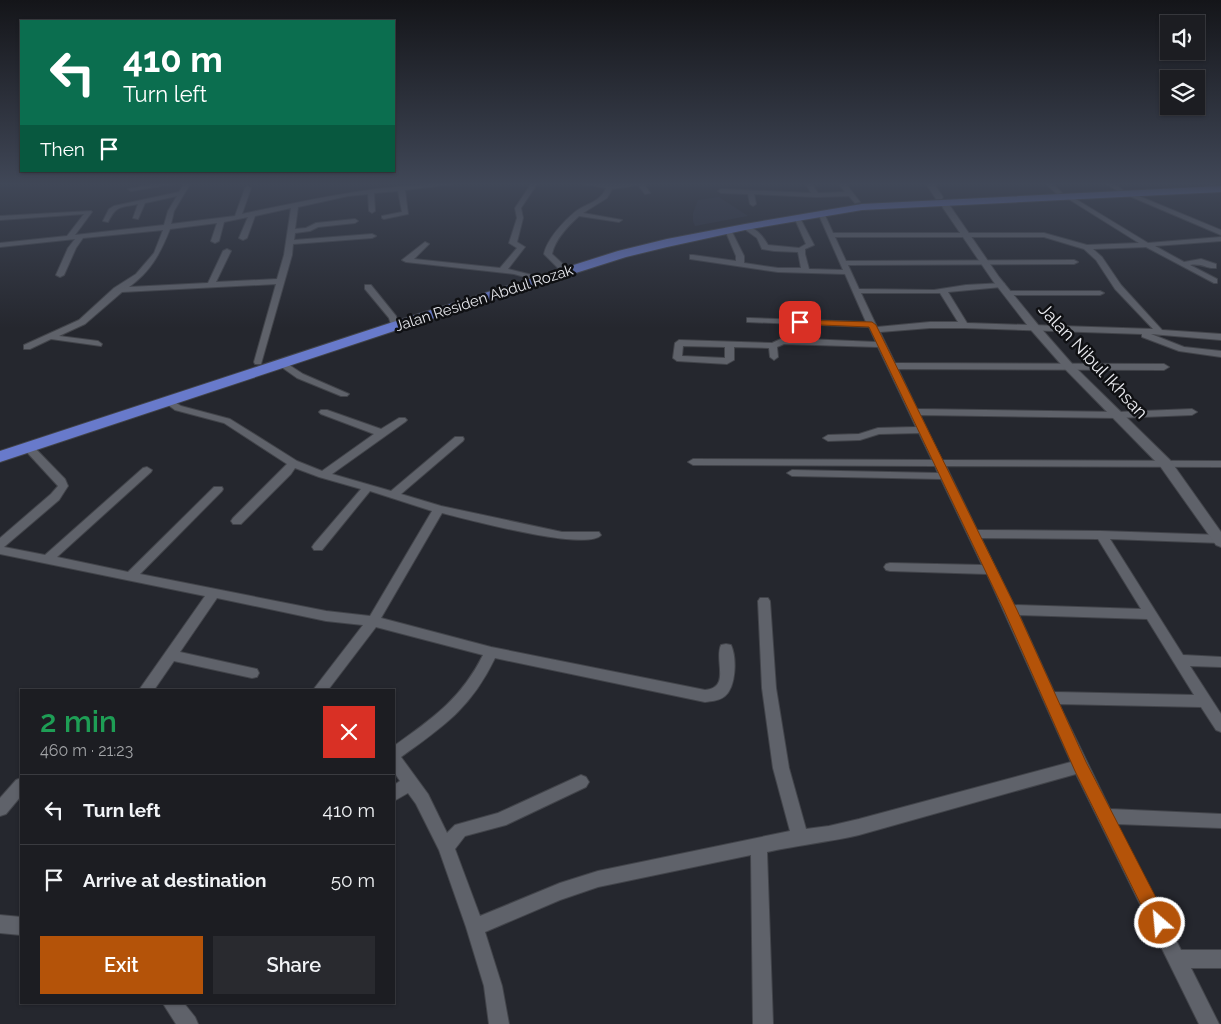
<!DOCTYPE html>
<html lang="en">
<head>
<meta charset="utf-8">
<style>
  :root { --surface:#1c1d22; --page:#292a2f; --text:#f1f3f6; --muted:#a0a2a5; --line:#3a3b40; --accent:#b45309 }
  body { margin:0; font-family:Raleway,sans-serif; background:var(--page); color:var(--text); height:100vh; display:flex; flex-direction:column; font-size:19px; white-space:nowrap }
  * { box-sizing:border-box; margin:0 }
  p { font-size:16px; color:var(--muted) }
  .icon { flex:none; width:28px; height:28px; fill:none; stroke:currentColor; stroke-width:2; stroke-linecap:round; stroke-linejoin:round }
  .map { position:relative; flex:1; overflow:hidden }
  .details { position:absolute; left:20px; top:689px; width:375px; height:315px; display:flex; flex-direction:column; background:var(--surface); border-radius:0px; box-shadow:0 1px 4px #0004,0 0 0 1px var(--line) }
  .details>* { flex:none }
  .guide { position:absolute; left:20px; top:20px; width:375px; height:152px; border-radius:0px; box-shadow:0 1px 4px #0004,0 0 0 1px var(--line); background:#0b6e4f; color:#fff; overflow:hidden }
  .buttons { position:absolute; left:1160px; top:15px; display:grid; gap:10px }
  .buttons a { display:grid; place-items:center; width:45px; height:45px; border-radius:0px; background:var(--surface); box-shadow:0 1px 4px #0004,0 0 0 1px var(--line); font-size:25px }
  .pin { position:absolute; display:grid; place-items:center; width:42px; height:42px; color:#fff; margin:-21px; border-radius:10px; box-shadow:0 2px 8px #0006 }
  .me { position:absolute; width:55px; margin:-28px; rotate:333deg; stroke-linejoin:round; filter:drop-shadow(0 0 4px #0008) }
  .turn { display:flex; align-items:center; gap:18px; height:105px; padding:0 20px; font-size:22px }
  .turn .icon { width:65px; height:65px; stroke-width:2.5 }
  .turn b { display:block; font-size:35px; line-height:42px }
  .then { display:flex; align-items:center; height:48px; padding:0 20px; background:#0003; gap:10px; font-size:19px }
  .round { display:grid; place-items:center; flex:none; width:52px; height:52px; border-radius:0px; background:var(--page) }
  .head { display:flex; align-items:center; justify-content:space-between; height:85px; padding:0 20px }
  h1 { font-size:30px; font-weight:600; line-height:38px; color:#1e9e55 }
  .cta { display:flex; gap:10px; margin-top:auto; padding:10px 20px }
  .cta a { flex:1; height:58px; border-radius:0px; background:var(--accent); color:#fff; font-size:20px; font-weight:600; line-height:58px; text-align:center }
  .cta a+a { background:var(--page); color:var(--text) }
  ul { padding:0; list-style:none }
  li { display:flex; align-items:center; gap:15px; height:70px; padding:0 20px; border-top:1px solid var(--line) }
  li div { flex:1 }
  li b { display:block; font-size:19px }
  li em { font-style:normal }
  .map>svg:first-child { display:block }
  .built { fill:#2c303d }
  .lines { fill:none; stroke-linecap:round; stroke-linejoin:round }
  .minor-casing { stroke:#42444a; stroke-width:2 }
  .tertiary-casing { stroke:#42444a; stroke-width:2 }
  .trunk-casing { stroke:#42444a; stroke-width:2 }
  .minor { fill:#5f626a; fill-rule:evenodd }
  .tertiary { fill:#5f626a; fill-rule:evenodd }
  .trunk { fill:#687acb; fill-rule:evenodd }
  .route { fill:#b45309; stroke:#753606 }
  .labels { text-anchor:middle; stroke-width:5; stroke-linejoin:round; paint-order:stroke }
  .far-street-label { font-size:15px; fill:#e7e8ed; stroke:#0f1013 }
  .street-label { font-size:18px; fill:#e7e8ed; stroke:#0f1013 }
</style>
</head>
<body>
<div class="map">
<svg width="1221" height="1024" viewBox="0 0 1221 1024">
  <rect width="100%" height="100%" fill="#25272e"/>
  <polygon class="built" points="719,197 748,216 695,226 693,221 693,213 698,200"/>
  <g class="lines">
    <defs>
      <g id="minor">
        <polygon points="153,184 173,184 131,191 128,189"/>
        <path d="M184,184H190L174,211L171,224L235,216L245,188L248,186L251,188L242,214C314,199 380,184 453,184L405,190L408,214L384,219L382,218V216L402,212L398,191L374,193L375,211L372,213L369,211L368,194L348,196L298,207L295,229L306,228L316,223L355,219L358,221L355,223L318,227L310,231L295,233L294,240L372,234L376,236L372,238L293,244L292,255L261,364H255L254,362L276,284L122,292L85,324L59,336L98,341L102,344L101,346L51,339L30,349H24V345L79,320L114,288L136,274L154,253L163,230L83,238L76,248L64,275L60,277L56,275L68,248L75,239L0,247V243L67,236L84,214L0,220V216L91,211L92,212L75,235L164,225L168,211L177,196L145,203L138,219L133,218L138,204C119,208 117,205 108,222L103,221L109,209L114,206L179,192ZM291,208L284,255L277,279L216,282L231,251L227,249L223,251L208,283L129,287C151,271 160,254 170,229L217,223L211,241L215,243L219,241L224,222L248,217L239,238L243,240L247,238L255,216Z"/>
        <polygon points="531,184 537,184 521,208 523,218 517,242 525,247 508,269 532,275 532,279 514,274 406,262 402,260 425,242 429,244 414,259 500,268 517,248 509,243 517,218 515,208"/>
        <path d="M584,184H644L650,193L645,194L638,185L612,189L607,198L583,213L622,220L619,222L579,216C568,226 555,239 552,254L565,266L558,268L544,254C547,239 564,221 575,212C585,204 601,202 606,188Z"/>
        <polygon points="806,184 812,184 818,193 845,192 839,184 846,184 860,202 855,203 849,196 816,197 754,194 756,204 753,206 750,204 748,194 721,193 718,191 721,189 811,193"/>
        <polygon points="1046,184 1053,184 1062,193 1057,194"/>
        <polygon points="1106,184 1114,184 1123,190 1118,191"/>
        <polygon points="1209,184 1215,184 1215,185 1212,187"/>
        <polygon points="1129,192 1221,230 1221,235 1127,195 1126,194"/>
        <path d="M1069,195L1148,243L1221,237V241L1155,246L1184,262L1201,259L1216,264V268C1206,269 1203,263 1190,265L1217,279V283H1214L1146,247L1093,249L1102,257L1121,285L1162,330L1221,334V340L1151,334L1184,347L1221,351V357L1179,351L1142,337V334L964,328H930L880,332L895,363L1164,364L1169,367L1164,370L898,369L917,409L1118,412L1192,409L1197,412L1192,415L1118,418L920,415L942,460L1221,461V467L946,466L977,530L1101,531L1221,535V543L1110,539L1183,655L1221,657V667L1190,666L1221,714V732L1216,730L1201,707L1059,704L1110,809L1221,814V828L1117,824L1181,950H1221V968H1191L1219,1024H1199L1076,774L859,835C829,842 798,845 767,852L773,1024H753L751,855L598,887L560,900L485,932L502,986L509,1024H489L484,986L466,927L439,850L416,804L408,793L394,801V785L400,781L394,772V746C433,718 461,699 483,655L376,627L328,690H313L363,625L326,621L217,598L180,652L252,668L257,669L259,673L257,677L252,678L174,661L154,690H139L205,596L0,554V538L51,494L58,486L24,449L23,447L28,444L32,445L65,479L68,486L59,500L4,547L45,555L143,468L147,467L152,470L151,472L57,557L128,572L214,487H222L223,489L222,491L140,574L326,611L370,616L432,511L370,491L322,550H314L312,547L314,544L361,489L319,477L295,468L291,474L241,524H233L231,521L233,518L287,464L224,423L175,410L163,401L168,398L181,406L230,419L297,461L322,471L374,434L321,414L319,412L321,410H327L381,429L399,418H405L407,420L405,422L332,474L391,491L455,437H463L464,439L463,441L401,494L441,506L562,532H599L601,535C587,552 466,519 442,513L381,618L491,647L705,690C731,688 714,660 721,645L726,644L731,645C737,658 736,687 725,696C719,701 712,701 705,702L495,658C471,708 444,726 401,757L428,794L447,833L455,825L498,813L581,775L586,777L589,782L586,787L506,825L465,836L455,849L480,916L560,883L598,871L790,831L773,768L762,688L758,601L760,598H768L770,601L776,688L789,768L806,829L829,826L859,819L1071,762L987,574L890,571L886,570L884,567L886,564L890,563L982,565L941,479L792,476L787,473L792,470L938,473L935,466L693,465L688,462L693,459L932,460L919,433L879,434L860,440L828,441L823,438L828,435L859,434L878,428L916,427L878,347L784,344L777,347L778,357L774,360L770,357L769,348L734,347V360L727,364L677,361L673,358L675,343L679,340L772,343L783,338L876,342L869,327L747,322V318H750L866,322L845,274L778,272L690,259V255H693L736,261V256L725,230L726,229L731,230L744,256V263L778,268H801L798,252L774,251L762,249L757,238L743,228V226C754,225 763,236 768,245L799,248L806,244L794,217L799,216L814,245L805,249V254L809,269L843,270L818,213L821,211L824,213L833,233H1044L1087,245L1139,243L1067,198V196ZM835,237H1044L1084,249L1096,260L1115,289L1153,329L967,323L948,292L1001,287L1005,285L1004,283L966,285L934,290L859,289L848,265L1074,264L1078,262L1074,260L846,261ZM861,293H940L958,322H930L877,327ZM683,346L725,347V358L682,356ZM981,538L1098,539L1141,609L1014,605ZM1019,615L1147,619L1194,695L1054,692Z"/>
        <polygon points="365,285 371,285 396,316 399,326 398,328 392,328 389,318 365,289"/>
        <polygon points="1004,291 1100,291 1104,293 1100,295 1007,295 1003,293"/>
        <polygon points="283,361 303,374 349,394 347,396 341,396 297,378 280,366 280,362"/>
        <polygon points="21,778 21,796 6,814 0,816 0,798 16,780"/>
        <polygon points="0,915 21,917 21,935 0,933"/>
        <polygon points="162,1002 183,1002 195,1017 198,1024 176,1024"/>
      </g>
      <g id="tertiary">
        <polygon points="926,184 934,184 943,197 942,199 936,199"/>
        <polygon points="940,200 946,200 999,277 1039,326 1074,366 1170,460 1221,532 1221,547 1216,545 1160,466 1066,370 1031,330 993,281 939,202"/>
      </g>
      <polygon id="trunk" points="1221,186 1221,192 862,210 745,230 667,247 626,257 400,329 0,462 0,451 390,323 618,251 667,239 745,224 862,204"/>
    </defs>
    <use href="#minor" class="minor-casing"/>
    <use href="#tertiary" class="tertiary-casing"/>
    <use href="#trunk" class="trunk-casing"/>
    <use href="#minor" class="minor"/>
    <use href="#tertiary" class="tertiary"/>
    <use href="#trunk" class="trunk"/>
  </g>
  <linearGradient id="sky" x2="0" y2="1"><stop stop-color="#141519"/><stop offset="0.56" stop-color="#404757"/><stop offset="1" stop-color="#404757" stop-opacity="0"/></linearGradient>
  <rect width="1221" height="328" fill="url(#sky)"/>
  <polygon class="route" points="800,320 872,322 876,325 1017,610 1086,762 1166,917 1169,923 1166,929 1160,932 1153,929 1075,771 1004,610 869,327 797,324 796,322"/>
  <g class="labels">
    <g class="far-street-label">
      <text transform="translate(484 298) rotate(-18)" y="5">Jalan Residen Abdul Rozak</text>
    </g>
    <g class="street-label">
      <text transform="translate(1093 361) rotate(47)" y="6">Jalan Nibul Ikhsan</text>
    </g>
  </g>
</svg>
<div class="buttons">
<a><svg class="icon" aria-label="sound" viewBox="0 0 24 24"><path d="M4 9h4l5-4v14l-5-4H4zM17 9q2 3 0 6"/></svg></a>
<a><svg class="icon" aria-label="layers" viewBox="0 0 24 24"><path d="M12 4l9 5-9 5-9-5zM3 14l9 5 9-5"/></svg></a>
</div>
<div class="pin" style="left:800px;top:322px;background:#d93025"><svg class="icon" aria-label="arrive" viewBox="0 0 24 24"><path d="M6 21V4h12l-3 4 3 4H6"/></svg></div>
<svg class="me" style="left:1160px;top:923px" viewBox="-20 -20 40 40"><circle r="17" fill="#b45309" stroke="#fff" stroke-width="3"/><path d="M0-11L8 9 0 5-8 9z" fill="#fff"/></svg>
<div class="guide">
<div class="turn"><svg class="icon" aria-label="left" viewBox="0 0 24 24"><path d="M17 20v-9H6M10 6l-5 5 5 5"/></svg><div><b>410 m</b>Turn left</div></div>
<div class="then">Then<svg class="icon" aria-label="arrive" viewBox="0 0 24 24"><path d="M6 21V4h12l-3 4 3 4H6"/></svg></div>
</div>
<section class="details">
<div class="head"><div><h1>2 min</h1><p>460 m · 21:23</p></div><a class="round" style="background:#d93025;color:#fff"><svg class="icon" aria-label="close" viewBox="0 0 24 24"><path d="M6 6l12 12M18 6L6 18"/></svg></a></div>
<ul>
<li><svg class="icon" aria-label="left" viewBox="0 0 24 24"><path d="M17 20v-9H6M10 6l-5 5 5 5"/></svg><div><b>Turn left</b></div><em>410 m</em></li>
<li><svg class="icon" aria-label="arrive" viewBox="0 0 24 24"><path d="M6 21V4h12l-3 4 3 4H6"/></svg><div><b>Arrive at destination</b></div><em>50 m</em></li>
</ul>
<div class="cta"><a>Exit</a><a>Share</a></div>
</section>
</div>
</body>
</html>
